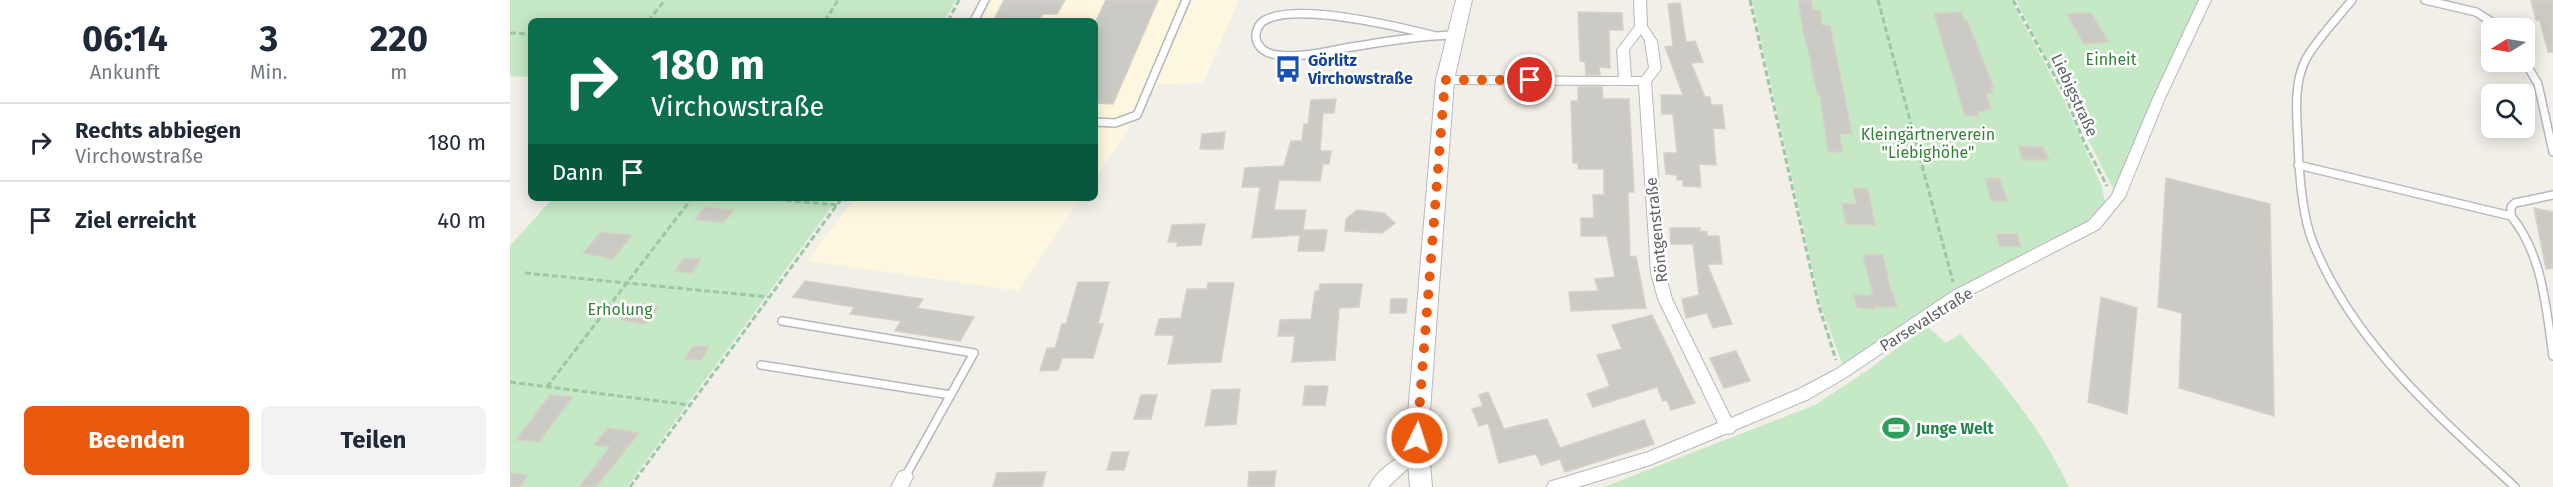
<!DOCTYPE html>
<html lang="de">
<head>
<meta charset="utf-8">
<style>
  :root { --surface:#fff; --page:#f2f2f3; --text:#1f2937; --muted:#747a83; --line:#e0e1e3; --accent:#ea580c }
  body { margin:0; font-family:"Fira Sans",sans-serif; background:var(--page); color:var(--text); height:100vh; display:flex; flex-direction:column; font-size:22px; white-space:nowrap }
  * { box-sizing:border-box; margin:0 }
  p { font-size:20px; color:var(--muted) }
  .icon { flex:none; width:33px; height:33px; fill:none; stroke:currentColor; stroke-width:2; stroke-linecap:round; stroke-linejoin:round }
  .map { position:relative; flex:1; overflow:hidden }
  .drawer { display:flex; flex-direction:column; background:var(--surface); width:510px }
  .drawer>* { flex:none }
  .guide { position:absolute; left:18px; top:18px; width:570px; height:183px; border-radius:9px; box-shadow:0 3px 15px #0003; background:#0b6e4f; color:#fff; overflow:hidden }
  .needle { width:39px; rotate:259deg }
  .fabs { position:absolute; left:1971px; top:18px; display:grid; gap:12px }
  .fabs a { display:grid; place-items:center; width:54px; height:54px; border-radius:9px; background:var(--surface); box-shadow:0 3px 15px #0003; font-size:30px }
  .pin { position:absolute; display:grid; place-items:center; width:51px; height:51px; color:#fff; margin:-26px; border:3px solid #fff; border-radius:50%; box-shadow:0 2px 6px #0007 }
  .me { position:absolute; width:66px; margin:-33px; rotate:4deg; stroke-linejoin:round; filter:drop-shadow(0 0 4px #0008) }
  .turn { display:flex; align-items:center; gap:21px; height:126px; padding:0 24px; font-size:27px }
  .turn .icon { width:78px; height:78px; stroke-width:2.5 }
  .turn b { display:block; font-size:42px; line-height:51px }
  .then { display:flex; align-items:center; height:57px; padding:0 24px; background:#0003; gap:12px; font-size:22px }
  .eta { display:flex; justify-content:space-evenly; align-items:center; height:102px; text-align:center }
  .eta b { font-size:36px; font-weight:700; line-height:42px }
  .primary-button { display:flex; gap:12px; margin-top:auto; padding:12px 24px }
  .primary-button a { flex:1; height:69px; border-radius:9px; background:var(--accent); color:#fff; font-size:24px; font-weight:700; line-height:69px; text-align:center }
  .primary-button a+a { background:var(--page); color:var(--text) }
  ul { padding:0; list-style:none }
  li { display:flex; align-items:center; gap:18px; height:78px; padding:0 24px; border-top:2px solid var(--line) }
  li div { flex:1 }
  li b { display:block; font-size:22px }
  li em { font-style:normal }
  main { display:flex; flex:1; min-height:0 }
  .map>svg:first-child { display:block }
  .commercial { fill:#fef7e0 }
  .green { fill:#c5e8c5 }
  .building { fill:#cccac5; stroke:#d6d1c6; stroke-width:1.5 }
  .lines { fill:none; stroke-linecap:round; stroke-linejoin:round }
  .lane-casing { stroke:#b5b8bc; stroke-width:10 }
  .street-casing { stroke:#b5b8bc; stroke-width:2 }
  .secondary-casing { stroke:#b6babf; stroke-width:2 }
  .path { stroke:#9cc7a9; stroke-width:3; stroke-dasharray:6 3; stroke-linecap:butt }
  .lane { stroke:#fff; stroke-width:7 }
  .street { fill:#fff; fill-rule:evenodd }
  .secondary { fill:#fff; fill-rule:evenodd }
  .route { stroke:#ea580c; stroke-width:10; stroke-dasharray:0 18 }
  .labels { text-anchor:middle; stroke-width:5; stroke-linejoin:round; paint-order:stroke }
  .park-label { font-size:16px; fill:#348238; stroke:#fff }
  .transit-label { font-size:16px; font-weight:bold; fill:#164399; stroke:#fff; text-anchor:start }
  .street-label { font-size:16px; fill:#5f6368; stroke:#fff }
  .leisure-label { font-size:16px; font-weight:bold; fill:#27864d; stroke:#fff; text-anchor:start }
</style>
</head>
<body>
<main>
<section class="drawer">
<div class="eta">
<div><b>06:14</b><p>Ankunft</p></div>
<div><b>3</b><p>Min.</p></div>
<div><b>220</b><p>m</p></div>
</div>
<ul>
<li><svg class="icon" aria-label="right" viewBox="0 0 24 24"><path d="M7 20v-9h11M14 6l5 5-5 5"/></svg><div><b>Rechts abbiegen</b><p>Virchowstraße</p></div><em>180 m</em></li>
<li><svg class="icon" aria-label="arrive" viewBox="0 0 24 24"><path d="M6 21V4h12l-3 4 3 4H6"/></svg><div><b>Ziel erreicht</b></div><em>40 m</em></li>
</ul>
<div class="primary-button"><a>Beenden</a><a>Teilen</a></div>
</section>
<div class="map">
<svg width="2043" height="487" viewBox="0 0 2043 487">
  <rect width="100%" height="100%" fill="#f1efe8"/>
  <g class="commercial">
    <polygon points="482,0 729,0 693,83 648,84 585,178 585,21 470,21"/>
    <polygon points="345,198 571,198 509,291 297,261"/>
  </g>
  <g class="green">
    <polygon points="0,0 446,0 434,21 21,21 21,77 0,76"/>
    <polygon points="1242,0 1501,0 1552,96 1592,187 1595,202 1574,224 1444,290 1334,368 1311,307"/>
    <polygon points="1506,0 1693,0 1604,190"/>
    <polygon points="43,198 328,198 117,487 0,487 0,246"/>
    <path d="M1417,326L1436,343L1450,334C1494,383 1530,427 1559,487H1094L1305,405L1358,370Z"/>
  </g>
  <g class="building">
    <polygon points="494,0 555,0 547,14 533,14 529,21 483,21"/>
    <polygon points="596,0 648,0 603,104 585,103 585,23"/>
    <polygon points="1288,0 1301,0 1303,10 1310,11 1312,25 1320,25 1342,134 1329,134 1333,152 1318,152 1310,95 1308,95 1300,64 1302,64 1294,36"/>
    <polygon points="2021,0 2043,0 2043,52 2038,52 2030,21 2026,20"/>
    <polygon points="1170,3 1176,42 1185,41 1193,62 1181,63 1195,97 1200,97 1201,105 1212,105 1215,129 1203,128 1206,165 1189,164 1191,187 1173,186 1173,180 1167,180 1167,175 1156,174 1154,153 1167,153 1163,114 1152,114 1151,95 1173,95 1155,47 1163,46 1158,4"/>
    <polygon points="1068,12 1112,13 1113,30 1099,30 1100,68 1089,67 1090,75 1076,75 1075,62 1070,61"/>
    <polygon points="1451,12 1455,20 1457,20 1484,88 1481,88 1483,93 1476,93 1481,109 1467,112 1469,116 1455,116 1424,14"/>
    <polygon points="1581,13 1599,42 1574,44 1557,14"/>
    <polygon points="1068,87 1092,87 1093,99 1119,99 1124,192 1118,192 1120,257 1126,256 1136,308 1061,311 1059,292 1088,291 1085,279 1105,277 1097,236 1071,236 1071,218 1084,218 1083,195 1094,195 1094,169 1068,169 1068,163 1063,163 1061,101 1068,101"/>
    <polygon points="826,99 824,113 813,113 810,151 821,151 819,164 813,164 810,181 769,180 764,210 796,210 793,230 817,230 814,251 788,251 790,235 742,238 750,187 732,187 735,168 774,166 781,141 792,141 794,124 798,124 801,100"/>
    <polygon points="715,132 713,149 690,149 692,134"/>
    <polygon points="1508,146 1533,147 1539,160 1513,160"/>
    <polygon points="1475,178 1489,178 1498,201 1481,201"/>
    <polygon points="1656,178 1760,204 1764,416 1669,388 1672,313 1648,307"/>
    <polygon points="1343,188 1358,189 1365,225 1336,224 1332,203 1346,204"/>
    <polygon points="195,207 211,209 224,210 213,223 185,220"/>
    <polygon points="2024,208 2043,212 2043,268 2036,269"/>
    <polygon points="847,210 874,213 885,223 872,233 835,231 836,219"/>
    <polygon points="695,224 691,245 667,246 668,242 658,242 662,225"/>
    <polygon points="1160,228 1190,228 1190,231 1197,232 1197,236 1209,236 1212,264 1197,264 1222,324 1203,328 1197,313 1176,318 1172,299 1189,295 1183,244 1161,244"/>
    <polygon points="91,232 122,235 103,259 73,253"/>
    <polygon points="1486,234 1507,234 1511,247 1490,247"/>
    <polygon points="1353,255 1373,255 1381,292 1383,292 1387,307 1366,307 1365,303 1365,309 1347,308 1344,295 1363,295"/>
    <polygon points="174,258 191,259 182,273 165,271"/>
    <polygon points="295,281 413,299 407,308 464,317 450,341 385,331 391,321 340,314 344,307 283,297"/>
    <polygon points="568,282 599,282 588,324 593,324 583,358 552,358 548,370 530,371 537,348 545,348 552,324 556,324"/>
    <polygon points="698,283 724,283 711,362 658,364 664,335 645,335 649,319 671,318 677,289 697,289"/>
    <polygon points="810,284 852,284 849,307 829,308 825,360 782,362 785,336 768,336 770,320 801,319 805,291 809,291"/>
    <polygon points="1591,297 1627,308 1617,414 1578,402"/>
    <polygon points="881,299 897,299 896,313 880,313"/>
    <polygon points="121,306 135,307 148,308 136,324 111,320"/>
    <polygon points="1142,315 1185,403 1161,410 1157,400 1153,401 1147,387 1083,407 1077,394 1100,386 1087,355 1112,349 1102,325"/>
    <polygon points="183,346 188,346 199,347 191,360 175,359"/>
    <polygon points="1226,351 1240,381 1214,388 1200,358"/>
    <polygon points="795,386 818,386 815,405 793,405"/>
    <polygon points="730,389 726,424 695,426 702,390"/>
    <polygon points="978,392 994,429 1037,419 1050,448 1134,420 1144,444 1055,472 1050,459 1031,465 1026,454 989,463 978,423 969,426 962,409 973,406 969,395"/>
    <polygon points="40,395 62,397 29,442 6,440"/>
    <polygon points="631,395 647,395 641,419 624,419"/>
    <polygon points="98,428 129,433 86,487 69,487 100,447 84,445"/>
    <polygon points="602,452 619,452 614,470 597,470"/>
    <polygon points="766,471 764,487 738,487 739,472"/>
    <polygon points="536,472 532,487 483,487 487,473"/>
    <polygon points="0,473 18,475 10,487 0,486"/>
  </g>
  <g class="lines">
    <defs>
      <g id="lane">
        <path d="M1842,0C1830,15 1802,45 1795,61C1783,86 1787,116 1788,142C1789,171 1792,214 1802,240C1841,341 1928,416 2005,487"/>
        <polyline points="1915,0 1966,12 1991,28"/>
        <polyline points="464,21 475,0"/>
        <path d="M922,35C886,26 777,0 751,23C746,29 744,38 748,44C752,51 760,54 767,55C789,58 814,52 835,48C872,42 907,36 944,35"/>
        <polyline points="2014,60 2028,84 2043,152"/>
        <polyline points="585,122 605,123 627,115 676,0"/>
        <path d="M1788,165L2001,216C2033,255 2036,308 2043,356"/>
        <polyline points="2001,216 2001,207 2005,203 2043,195"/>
        <polyline points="272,321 464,353 395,477"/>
        <polyline points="251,365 441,395"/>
      </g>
      <g id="street">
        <path d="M1124,0H1136L1137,26L1147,41L1151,69L1141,82L1155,273L1162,299L1221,418L1289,389L1325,370L1443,291L1579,221L1602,195L1643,98L1689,0H1701L1655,98L1615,197L1589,229L1453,299L1335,378L1299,399L1225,430L1223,433L1215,434L1140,465L1068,487H1037L1039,482L1045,480L1138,452L1208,423L1148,299L1141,273L1129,85L935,84L929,80L935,76L1109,77L1107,50L1125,26ZM1131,34L1135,41L1139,68L1132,77H1121L1119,50Z"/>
        <path d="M908,450L914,452L916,457L914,462L896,470L878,487H859C867,469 889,455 908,450Z"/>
        <polygon points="395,470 401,472 403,477 398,487 381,487 389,472"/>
      </g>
      <polygon id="secondary" points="946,0 962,0 944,80 918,438 922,487 900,487 896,438 926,80"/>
    </defs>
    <use href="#lane" class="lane-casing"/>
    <use href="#street" class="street-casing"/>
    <use href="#secondary" class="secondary-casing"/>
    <g class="path">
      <polyline points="1240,0 1309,306 1326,360"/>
      <polyline points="1368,0 1443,282"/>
      <polyline points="1503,0 1555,95 1574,142 1597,186"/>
      <polyline points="138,21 155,0"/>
      <polyline points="315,21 328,0"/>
      <polyline points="438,21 449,0"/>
      <polyline points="0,33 21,34"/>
      <polyline points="249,198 327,205"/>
      <polyline points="15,273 258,297"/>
      <polyline points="0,382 180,405"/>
      <polyline points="37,387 182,198"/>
      <polyline points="120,487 332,198"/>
    </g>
    <use href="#lane" class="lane"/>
    <use href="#street" class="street"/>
    <use href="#secondary" class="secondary"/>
  </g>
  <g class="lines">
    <polyline class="route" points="907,438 935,80 1020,80"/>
  </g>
  <defs>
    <symbol id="bus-bare" viewBox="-9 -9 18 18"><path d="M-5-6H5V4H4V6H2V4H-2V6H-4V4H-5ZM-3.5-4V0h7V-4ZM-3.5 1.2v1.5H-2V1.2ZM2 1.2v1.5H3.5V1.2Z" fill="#1a4fb4" stroke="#fff" stroke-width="2.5" paint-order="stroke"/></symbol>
    <symbol id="stadium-bare" viewBox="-9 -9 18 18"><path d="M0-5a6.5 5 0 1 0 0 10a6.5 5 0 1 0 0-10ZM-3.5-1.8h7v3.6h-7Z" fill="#2e9e5b" stroke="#fff" stroke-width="2.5" paint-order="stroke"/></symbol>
  </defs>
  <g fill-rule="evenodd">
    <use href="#bus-bare" x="759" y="50" width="38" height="38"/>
    <use href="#stadium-bare" x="1367" y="409" width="38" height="38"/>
  </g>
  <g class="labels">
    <g class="park-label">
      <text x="1601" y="65">Einheit</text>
      <text x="1418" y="140">Kleingärtnerverein<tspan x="1418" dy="18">"Liebighöhe"</tspan></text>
      <text x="110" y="315">Erholung</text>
    </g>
    <g class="transit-label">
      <text x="798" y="66">Görlitz<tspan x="798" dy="18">Virchowstraße</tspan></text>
    </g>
    <g class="street-label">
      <text transform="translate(1565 95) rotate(65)" y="6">Liebigstraße</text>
      <text transform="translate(1146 230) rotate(-96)" y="6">Röntgenstraße</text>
      <text transform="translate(1416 319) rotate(-32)" y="6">Parsevalstraße</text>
    </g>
    <g class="leisure-label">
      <text x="1406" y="434">Junge Welt</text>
    </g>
  </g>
</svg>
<div class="fabs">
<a><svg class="needle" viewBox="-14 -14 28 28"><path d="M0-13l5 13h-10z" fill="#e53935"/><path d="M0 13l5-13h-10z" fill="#747a83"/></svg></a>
<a><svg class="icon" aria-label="search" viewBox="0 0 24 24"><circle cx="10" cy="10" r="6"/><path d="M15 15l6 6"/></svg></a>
</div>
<div class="pin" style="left:1020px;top:80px;background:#d93025"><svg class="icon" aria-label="arrive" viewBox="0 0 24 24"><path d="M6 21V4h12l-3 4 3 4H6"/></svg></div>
<svg class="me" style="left:907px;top:438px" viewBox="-20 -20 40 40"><circle r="17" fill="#ea580c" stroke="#fff" stroke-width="3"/><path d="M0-11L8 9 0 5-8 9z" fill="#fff"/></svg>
<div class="guide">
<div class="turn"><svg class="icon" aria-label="right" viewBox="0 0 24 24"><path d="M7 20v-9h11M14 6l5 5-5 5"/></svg><div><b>180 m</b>Virchowstraße</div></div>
<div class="then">Dann<svg class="icon" aria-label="arrive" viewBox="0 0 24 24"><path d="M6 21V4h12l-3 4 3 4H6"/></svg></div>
</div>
</div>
</main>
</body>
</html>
